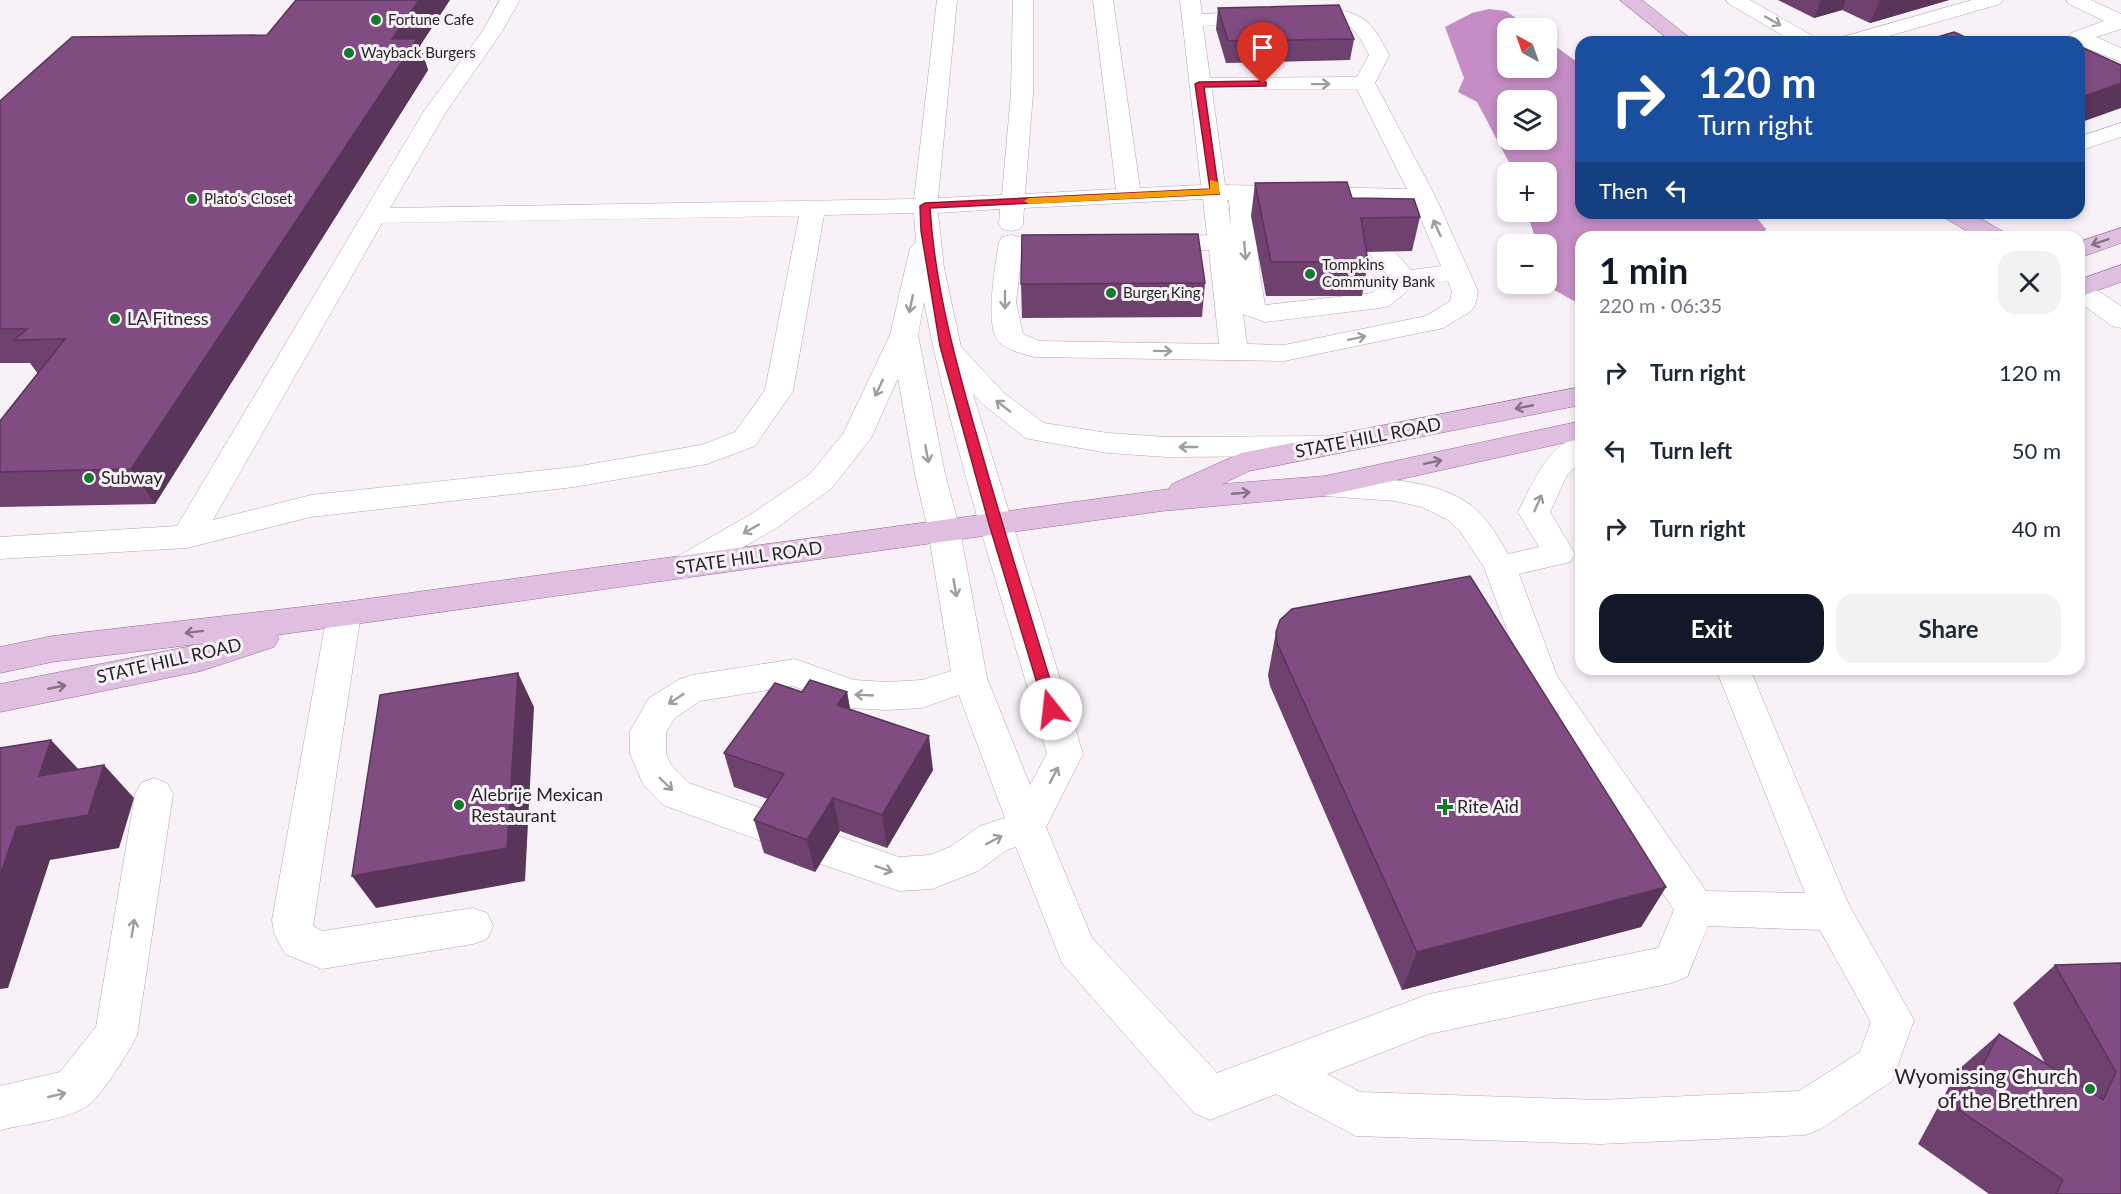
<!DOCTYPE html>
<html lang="en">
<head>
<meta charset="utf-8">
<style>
  :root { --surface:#fff; --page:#f2f2f3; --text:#1f2937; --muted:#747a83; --accent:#111827 }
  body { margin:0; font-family:Lato,sans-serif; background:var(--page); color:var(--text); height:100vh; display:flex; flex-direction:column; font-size:22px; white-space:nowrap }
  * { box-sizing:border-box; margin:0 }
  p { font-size:20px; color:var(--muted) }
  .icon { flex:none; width:33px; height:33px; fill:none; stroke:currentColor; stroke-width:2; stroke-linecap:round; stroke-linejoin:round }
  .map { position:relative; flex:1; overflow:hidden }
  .sheet { position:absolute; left:1575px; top:231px; width:510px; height:444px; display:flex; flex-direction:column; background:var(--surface); border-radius:18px; box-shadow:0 3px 9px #0003 }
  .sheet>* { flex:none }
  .banner { position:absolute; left:1575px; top:36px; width:510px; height:183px; border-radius:18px; box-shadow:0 3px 9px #0003; background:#1a4fa0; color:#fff; overflow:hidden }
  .needle { width:39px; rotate:320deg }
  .fabs { position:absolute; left:1497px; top:18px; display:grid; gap:12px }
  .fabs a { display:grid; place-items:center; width:60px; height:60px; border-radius:12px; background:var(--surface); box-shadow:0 3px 9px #0003; font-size:30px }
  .pin { position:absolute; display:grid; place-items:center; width:51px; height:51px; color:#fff; margin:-62px -26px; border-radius:50% 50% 50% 0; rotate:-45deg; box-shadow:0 0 6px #0007 }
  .pin .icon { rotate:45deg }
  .me { position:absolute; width:66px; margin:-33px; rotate:344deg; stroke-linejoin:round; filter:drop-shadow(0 0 4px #0008) }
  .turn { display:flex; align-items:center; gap:21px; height:126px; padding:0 24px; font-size:27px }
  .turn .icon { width:78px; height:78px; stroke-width:2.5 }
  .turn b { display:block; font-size:42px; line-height:51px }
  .then { display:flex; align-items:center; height:57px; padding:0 24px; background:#0003; gap:12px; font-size:22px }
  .round { display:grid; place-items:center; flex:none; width:63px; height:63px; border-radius:18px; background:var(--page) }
  .summary { display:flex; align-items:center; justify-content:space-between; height:102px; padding:0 24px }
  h1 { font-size:36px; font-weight:700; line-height:45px; color:var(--accent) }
  .action { display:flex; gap:12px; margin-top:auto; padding:12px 24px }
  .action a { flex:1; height:69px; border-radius:18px; background:var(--accent); color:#fff; font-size:24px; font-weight:700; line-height:69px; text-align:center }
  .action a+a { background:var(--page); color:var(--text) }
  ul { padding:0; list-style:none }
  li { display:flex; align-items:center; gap:18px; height:78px; padding:0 24px }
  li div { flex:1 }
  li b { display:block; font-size:22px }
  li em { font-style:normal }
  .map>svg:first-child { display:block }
  .water { fill:#c58cc5; fill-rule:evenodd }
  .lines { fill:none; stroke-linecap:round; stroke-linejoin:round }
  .minor-casing { stroke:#aea9ae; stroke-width:1 }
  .major-casing { stroke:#926c92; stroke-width:1 }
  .minor { fill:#fff; fill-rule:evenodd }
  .major { fill:#e0bee0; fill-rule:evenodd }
  .wall { fill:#6f416f }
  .shaded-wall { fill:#5a355a }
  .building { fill:#814c81; stroke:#5a355a; stroke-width:1.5 }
  .oneway { stroke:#9e9d9e }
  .oneway2 { stroke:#847284 }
  .route { fill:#e11d48; stroke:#92132f; stroke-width:1.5 }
  .slow { fill:#f59e0b }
  .poi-dot { fill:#147a2c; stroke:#f8f2f8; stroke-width:2 }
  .labels { text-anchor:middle; stroke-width:6; stroke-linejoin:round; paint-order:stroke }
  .far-poi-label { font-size:15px; fill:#272527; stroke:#f8f2f8; text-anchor:start }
  .poi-label { font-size:18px; fill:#272527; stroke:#f8f2f8; text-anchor:start }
  .street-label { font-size:18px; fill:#272527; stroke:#f8f2f8 }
  .near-poi-label { font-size:21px; fill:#272527; stroke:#f8f2f8; text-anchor:end }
</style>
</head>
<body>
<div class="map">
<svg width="2121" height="1194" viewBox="0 0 2121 1194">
  <rect width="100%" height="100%" fill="#f8f2f8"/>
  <path class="water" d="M1489,9L1506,11L1530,28H1508V68H1546L1547,40L1581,65V213H1753L1766,229L1762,237H1581V305L1549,287L1547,278L1546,244H1537L1527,212H1546V172H1514L1477,102L1458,92L1464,78L1445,27L1472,13ZM1508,100H1546V140H1508Z"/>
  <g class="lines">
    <defs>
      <g id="minor">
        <path d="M500,0H520L501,33L446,112L390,208L914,199L937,0H957L938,198L1002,195L1011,93L1013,0H1033V93L1025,194L1116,189L1093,0H1113L1140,188L1201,185L1180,0H1200L1202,14L1321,8C1362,11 1371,19 1389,55L1375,83L1435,196L1478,291L1475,305L1471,311L1443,328L1284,361L1035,357C1025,355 1008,350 1000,343C983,328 996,263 999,242L1002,237L1011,235L1020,237L1023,242L1016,302L1023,334L1039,341L1219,344L1209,250L1154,251L1145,249L1142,244L1145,239L1207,235L1203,199L1024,208L1023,224L1020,229L1011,231L1002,229L999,224L1000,209L938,213L944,268L961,347L1004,393L1044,423L1108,433L1166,437L1323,436L1333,439L1338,446L1333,453L1323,456L1166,457L1108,453L1035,440L1025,438L984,405L973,394L1083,754L1046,827L1092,938L1217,1073L1429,994L1658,948L1674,910L1529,691L1484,567L1460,531L1448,520L1422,507L1395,501L1325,496L1314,493L1310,486L1314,479L1325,476C1370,478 1435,477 1472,506C1488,519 1498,537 1508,554L1539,547L1518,512C1533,483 1547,445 1581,435V462L1567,475L1550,512L1575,554L1570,562L1519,574L1557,676L1706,891L1805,893L1716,669H1750L1848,903L1914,1020L1892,1081L1821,1129L1805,1135L1600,1144L1356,1136L1276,1094L1210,1120L1194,1113L1062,963L1016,847L1007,850L978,871L932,889L899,891L815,862L810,850L815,838L829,833L899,857L930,855L950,847L980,826L1005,818L959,695L922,708L886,710L852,708L793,686L700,701L675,718L666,732V754L671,765L689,783L792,819L797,831L792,843L778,847L663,805L644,786L630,754V731L649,698L680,679L692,675L795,659L854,680L886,682L922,680L951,671L928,530L915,474L898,378L871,438L832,488L775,529L695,575L684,579L673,575L668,567L673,559L753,513L810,474L843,434L890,335L910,248L916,242L914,213L824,215L793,391L755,446L707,464L574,487L311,517L187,548L0,559V537L177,526L424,111L482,32ZM1299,20C1340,20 1350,15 1369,55L1357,77L1210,78L1203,26ZM1357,89L1407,189L1225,185L1212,90ZM1227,200H1229L1231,226ZM1253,200L1414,203L1441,266L1411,270C1399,257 1391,241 1371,246L1367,251L1390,278L1372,293L1265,305L1260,277ZM799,216L765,390L735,432L701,445L574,467L311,495L213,520L382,223ZM1448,281L1452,291L1450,301L1426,316L1284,345L1247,344L1243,314L1265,322L1380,308L1389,306L1413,286ZM924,302C954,455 1004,604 1047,754L1030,785L987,678L960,530L945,474L918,335ZM1708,926L1820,930L1871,1022L1860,1052L1799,1091L1600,1100L1360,1092L1327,1074L1429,1034L1672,983L1687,977Z"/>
        <polygon points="1726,0 1750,0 1816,38 1819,42 1794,42 1729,4"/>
        <polygon points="1972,0 2003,0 2000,4 1868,42 1836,42 1839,38"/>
        <polygon points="2066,0 2091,0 2121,14 2121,29 2096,37 2121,48 2121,62 2079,45 2079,42 2071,41 2068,37 2071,33 2104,21 2069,4"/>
        <polygon points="2121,123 2121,137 2079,151 2079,137"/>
        <polygon points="2079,282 2088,284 2121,306 2121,328 2112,326 2079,302"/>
        <polygon points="344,602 356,605 361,614 313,926 322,931 473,908 487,913 493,926 487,939 473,944 322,969 285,954 274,933 272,920 327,614 332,605"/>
        <path d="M154,778L167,783L173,794L137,1035C131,1049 99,1100 86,1107C64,1120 26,1124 0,1130V1086L60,1072L96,1027L135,794L141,783Z"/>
      </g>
      <g id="major">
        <polygon points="1620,0 1642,0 1695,42 1672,42"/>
        <polygon points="1942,213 1971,213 2004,232 2007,237 1977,237 1945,218"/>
        <polygon points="2121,228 2121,243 2079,258 2079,242"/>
        <polygon points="2121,265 2121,282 2079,297 2079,280"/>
        <polygon points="1581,387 1581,405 1249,471 1222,484 1325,476 1581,421 1581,439 1325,496 1162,511 277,635 279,638 274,647 201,671 0,712 0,684 206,643 52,662 0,673 0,647 52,636 344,602 1169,489 1172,484 1241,453"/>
      </g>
    </defs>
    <use href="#minor" class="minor-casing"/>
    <use href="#major" class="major-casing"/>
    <use href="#minor" class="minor"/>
    <use href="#major" class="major"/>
  </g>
  <g class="wall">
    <polygon points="1778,0 1949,0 1870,23 1842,10 1814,18"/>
    <polygon points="1218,8 1354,39 1350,60 1226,63 1216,29"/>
    <polygon points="420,46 428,70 155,504 0,507 0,421 38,374 30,363 0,363 0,101"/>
    <polygon points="1255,183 1352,198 1420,217 1412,251 1366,252 1368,262 1362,296 1266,296 1251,216"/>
    <polygon points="1205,283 1202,317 1022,318 1021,284"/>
    <polygon points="1276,632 1666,887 1641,927 1402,990 1270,686 1268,675"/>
    <polygon points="802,692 847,692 850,709 933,770 887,848 840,831 815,872 764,853 754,820 768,799 734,787 724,753"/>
    <polygon points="2121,963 2121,1194 1989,1194 1918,1144 1958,1070 1999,1034 2045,1063 2013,1003 2055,965"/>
  </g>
  <g class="shaded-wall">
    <polygon points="419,0 450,0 420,46 428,70 155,504 131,469 392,39"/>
    <polygon points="1821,0 1846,0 1842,10 1814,18"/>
    <polygon points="1880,0 1949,0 1870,23"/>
    <polygon points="2121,83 2121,108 2079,123 2079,98"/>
    <polygon points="518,673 534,707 525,881 376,908 352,876"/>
    <polygon points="847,692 853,726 837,705"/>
    <polygon points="929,736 933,770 887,848 882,815"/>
    <polygon points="51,740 82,773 39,776"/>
    <polygon points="104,765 134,798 119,848 50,860 8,988 0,989 0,875 17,827"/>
    <polygon points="833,798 840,831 815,872 807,840"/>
    <polygon points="1666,887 1641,927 1402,990 1417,952"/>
  </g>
  <g class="building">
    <polygon points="296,0 419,0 392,39 417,39 131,469 0,472 0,421 65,339 14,340 27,329 0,329 0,101 72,37 267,35"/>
    <polygon points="1339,5 1354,39 1228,41 1218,8"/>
    <polygon points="1954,32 1976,42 1921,42"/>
    <polygon points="2079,46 2121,65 2121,83 2079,98"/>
    <polygon points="1347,182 1352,198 1414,199 1420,217 1361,218 1368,262 1271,262 1255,183"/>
    <polygon points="1198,234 1205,283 1021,284 1022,235"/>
    <polygon points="1470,576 1666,887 1417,952 1277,643 1276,632 1280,620 1292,609"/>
    <polygon points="518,673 507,848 352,876 380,695"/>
    <polygon points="810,680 847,692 837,705 929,736 882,815 833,798 807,840 754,820 784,774 724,753 775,683 802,692"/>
    <polygon points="51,740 39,776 104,765 88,815 17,827 0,875 0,748"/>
    <polygon points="2121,963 2121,1194 2056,1194 2063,1180 1959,1110 1999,1034 2103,1100 2116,1072 2055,965"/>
  </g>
  <defs><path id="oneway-shaft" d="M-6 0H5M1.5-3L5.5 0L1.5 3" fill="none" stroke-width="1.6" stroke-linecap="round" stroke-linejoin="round" transform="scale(1.5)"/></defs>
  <g class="oneway">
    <use href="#oneway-shaft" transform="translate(1773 21) rotate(30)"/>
    <use href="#oneway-shaft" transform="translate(1321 84) rotate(-1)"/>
    <use href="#oneway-shaft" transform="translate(1437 228) rotate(-114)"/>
    <use href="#oneway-shaft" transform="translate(1245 251) rotate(85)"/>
    <use href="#oneway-shaft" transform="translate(1005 300) rotate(90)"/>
    <use href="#oneway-shaft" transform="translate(911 304) rotate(102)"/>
    <use href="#oneway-shaft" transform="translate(1357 338) rotate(-12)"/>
    <use href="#oneway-shaft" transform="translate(1163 351) rotate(1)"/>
    <use href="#oneway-shaft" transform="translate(879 388) rotate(115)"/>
    <use href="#oneway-shaft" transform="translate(1003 406) rotate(-142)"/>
    <use href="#oneway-shaft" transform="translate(1188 447) rotate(180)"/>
    <use href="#oneway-shaft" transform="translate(927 454) rotate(79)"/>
    <use href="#oneway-shaft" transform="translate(1538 503) rotate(-66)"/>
    <use href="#oneway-shaft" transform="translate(751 529) rotate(150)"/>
    <use href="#oneway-shaft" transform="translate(955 588) rotate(80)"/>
    <use href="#oneway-shaft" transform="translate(864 695) rotate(-177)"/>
    <use href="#oneway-shaft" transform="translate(676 699) rotate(147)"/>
    <use href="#oneway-shaft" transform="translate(1054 775) rotate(-62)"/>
    <use href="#oneway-shaft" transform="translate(666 784) rotate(44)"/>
    <use href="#oneway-shaft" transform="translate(994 840) rotate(-28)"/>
    <use href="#oneway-shaft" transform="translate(884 869) rotate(19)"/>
    <use href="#oneway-shaft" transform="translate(133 928) rotate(-81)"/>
    <use href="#oneway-shaft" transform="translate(57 1095) rotate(-13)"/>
  </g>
  <g class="oneway2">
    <use href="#oneway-shaft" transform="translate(2100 242) rotate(161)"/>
    <use href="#oneway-shaft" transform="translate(1524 407) rotate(169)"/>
    <use href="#oneway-shaft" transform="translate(1433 462) rotate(-12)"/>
    <use href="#oneway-shaft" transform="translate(1241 493) rotate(-5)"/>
    <use href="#oneway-shaft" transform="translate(194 632) rotate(173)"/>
    <use href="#oneway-shaft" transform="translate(57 687) rotate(-11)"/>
  </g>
  <path class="route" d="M1263,81L1266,82V86L1204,87L1219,194L930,208C935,289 957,367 979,443C1004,532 1032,620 1059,709L1056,713H1046L989,524L940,346L921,231L920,206L925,203L1210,189L1195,84L1199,82Z"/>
  <polygon class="slow" points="1210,180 1219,182 1219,194 1029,204 1024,201 1029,198 1210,189"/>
  <g class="poi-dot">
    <circle cx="376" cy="20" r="6"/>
    <circle cx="349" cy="53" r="6"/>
    <circle cx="192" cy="199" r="6"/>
    <circle cx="1310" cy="274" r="6"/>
    <circle cx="1111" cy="293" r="6"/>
    <circle cx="115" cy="319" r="6"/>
    <circle cx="89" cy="478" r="6"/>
    <circle cx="459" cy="805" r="6"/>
    <path d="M1442 798h6v6h6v6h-6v6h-6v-6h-6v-6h6z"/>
    <circle cx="2090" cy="1089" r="6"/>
  </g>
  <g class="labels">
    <g class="far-poi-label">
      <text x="388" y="25">Fortune Cafe</text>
      <text x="361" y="58">Wayback Burgers</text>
      <text x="204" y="204">Plato's Closet</text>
      <text x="1322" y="270">Tompkins<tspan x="1322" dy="17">Community Bank</tspan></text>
      <text x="1123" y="298">Burger King</text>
    </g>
    <g class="poi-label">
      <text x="127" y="325">LA Fitness</text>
      <text x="101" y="484">Subway</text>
      <text x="471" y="801">Alebrije Mexican<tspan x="471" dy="21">Restaurant</tspan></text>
      <text x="1457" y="813">Rite Aid</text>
    </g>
    <g class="street-label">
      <text transform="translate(1368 438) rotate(-11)" y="6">STATE HILL ROAD</text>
      <text transform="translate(749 558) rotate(-8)" y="6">STATE HILL ROAD</text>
      <text transform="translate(169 661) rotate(-13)" y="6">STATE HILL ROAD</text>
    </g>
    <g class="near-poi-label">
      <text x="2078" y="1084">Wyomissing Church<tspan x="2078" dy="24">of the Brethren</tspan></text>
    </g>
  </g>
</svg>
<div class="fabs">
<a><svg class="needle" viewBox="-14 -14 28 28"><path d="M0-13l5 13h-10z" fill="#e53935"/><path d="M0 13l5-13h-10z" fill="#747a83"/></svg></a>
<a><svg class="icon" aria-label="layers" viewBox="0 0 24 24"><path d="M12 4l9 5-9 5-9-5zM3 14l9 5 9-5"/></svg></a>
<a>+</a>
<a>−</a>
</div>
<div class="pin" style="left:1263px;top:84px;background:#d93025"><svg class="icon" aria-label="arrive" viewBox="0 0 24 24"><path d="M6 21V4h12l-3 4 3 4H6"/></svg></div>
<svg class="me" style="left:1051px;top:709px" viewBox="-20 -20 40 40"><circle r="19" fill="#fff"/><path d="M0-13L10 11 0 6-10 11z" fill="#e11d48"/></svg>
<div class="banner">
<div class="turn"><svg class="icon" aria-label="right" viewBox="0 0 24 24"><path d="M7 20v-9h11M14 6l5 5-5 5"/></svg><div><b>120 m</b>Turn right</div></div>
<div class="then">Then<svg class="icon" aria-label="left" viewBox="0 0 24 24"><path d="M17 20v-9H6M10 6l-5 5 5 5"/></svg></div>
</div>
<section class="sheet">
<div class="summary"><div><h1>1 min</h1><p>220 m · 06:35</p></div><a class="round"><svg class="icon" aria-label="close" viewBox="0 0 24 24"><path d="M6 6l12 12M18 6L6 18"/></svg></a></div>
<ul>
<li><svg class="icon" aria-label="right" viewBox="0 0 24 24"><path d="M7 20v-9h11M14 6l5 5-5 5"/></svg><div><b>Turn right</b></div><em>120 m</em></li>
<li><svg class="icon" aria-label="left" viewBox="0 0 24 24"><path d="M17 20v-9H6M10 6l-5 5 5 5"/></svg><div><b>Turn left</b></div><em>50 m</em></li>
<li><svg class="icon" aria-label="right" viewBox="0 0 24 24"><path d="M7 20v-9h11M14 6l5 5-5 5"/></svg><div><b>Turn right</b></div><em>40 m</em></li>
</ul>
<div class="action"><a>Exit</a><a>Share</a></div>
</section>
</div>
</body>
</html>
